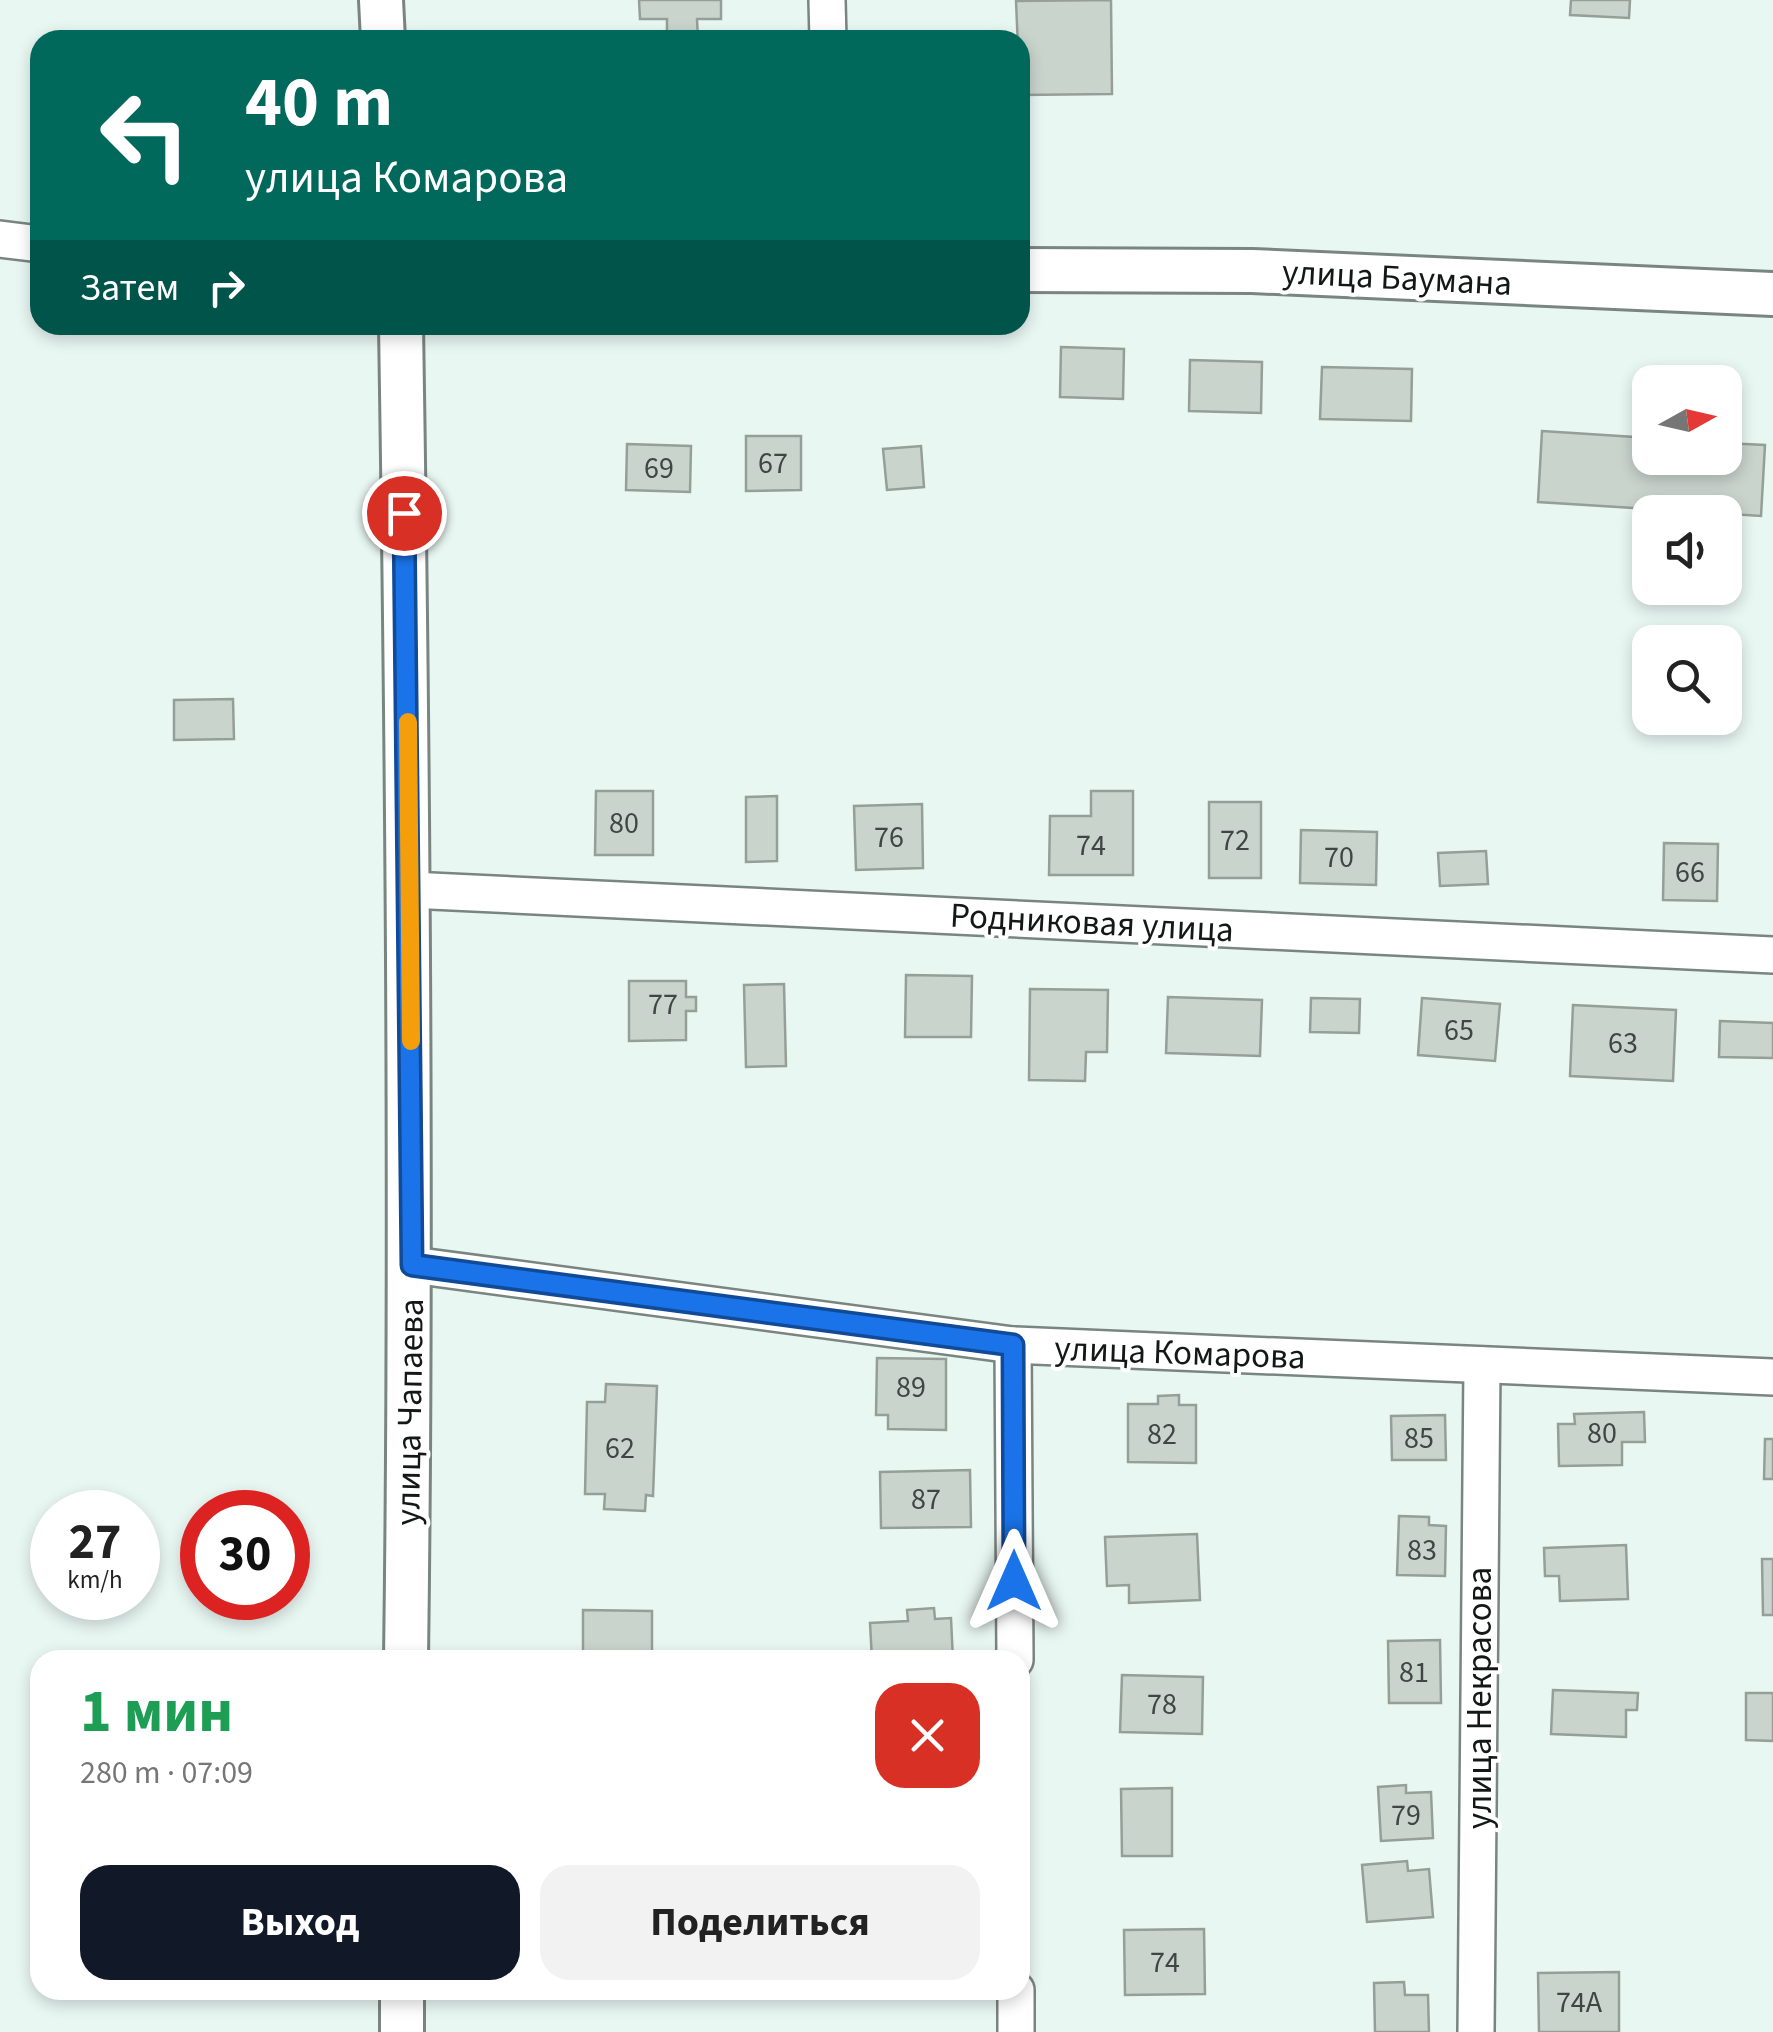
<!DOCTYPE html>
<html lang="ru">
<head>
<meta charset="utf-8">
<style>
  :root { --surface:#fff; --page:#f2f2f2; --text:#222; --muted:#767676; --accent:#111827 }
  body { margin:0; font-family:"Source Sans 3",sans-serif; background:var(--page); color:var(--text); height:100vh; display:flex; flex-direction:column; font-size:38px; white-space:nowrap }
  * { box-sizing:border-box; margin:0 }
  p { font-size:32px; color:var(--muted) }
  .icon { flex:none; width:55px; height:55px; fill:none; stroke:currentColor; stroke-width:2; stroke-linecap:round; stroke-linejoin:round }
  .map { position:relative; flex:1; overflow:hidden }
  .drawer { position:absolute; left:30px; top:1650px; width:1000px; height:350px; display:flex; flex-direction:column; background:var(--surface); border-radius:30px; box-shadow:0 5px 15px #0003 }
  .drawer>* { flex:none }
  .banner { position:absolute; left:30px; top:30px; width:1000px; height:305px; border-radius:30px; box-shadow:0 5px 15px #0003; background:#00695c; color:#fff; overflow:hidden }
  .needle { width:65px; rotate:82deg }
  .tools { position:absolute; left:1632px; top:365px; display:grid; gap:20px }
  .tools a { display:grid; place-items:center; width:110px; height:110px; border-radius:20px; background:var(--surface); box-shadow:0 5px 15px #0003; font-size:50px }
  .speed { position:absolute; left:30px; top:1490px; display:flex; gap:20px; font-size:50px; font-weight:700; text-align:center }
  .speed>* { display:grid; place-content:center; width:130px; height:130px; border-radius:50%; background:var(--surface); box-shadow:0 5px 15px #0003; line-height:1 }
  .speed small { font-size:25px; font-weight:400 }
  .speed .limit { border:15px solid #d22; background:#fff; color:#111 }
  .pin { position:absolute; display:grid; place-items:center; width:85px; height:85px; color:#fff; margin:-42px; border:5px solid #fff; border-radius:50%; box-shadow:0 2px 10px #0007 }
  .me { position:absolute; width:110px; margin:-55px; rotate:0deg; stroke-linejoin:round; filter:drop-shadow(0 0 8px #0008) }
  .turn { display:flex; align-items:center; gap:35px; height:210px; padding:0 50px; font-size:45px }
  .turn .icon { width:130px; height:130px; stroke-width:2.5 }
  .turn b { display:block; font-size:70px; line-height:85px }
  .then { display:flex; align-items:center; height:95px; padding:0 50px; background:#0003; gap:20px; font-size:38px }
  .round { display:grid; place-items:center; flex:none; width:105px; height:105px; border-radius:30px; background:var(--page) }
  .overview { display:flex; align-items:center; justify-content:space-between; height:170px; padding:0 50px }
  h1 { font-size:60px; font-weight:700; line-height:75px; color:#1e9e55 }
  .button { display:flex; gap:20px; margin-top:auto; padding:20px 50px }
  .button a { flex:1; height:115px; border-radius:30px; background:var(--accent); color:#fff; font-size:40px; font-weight:700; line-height:115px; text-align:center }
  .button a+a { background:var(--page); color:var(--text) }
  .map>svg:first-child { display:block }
  .building { fill:#c9d4cd; stroke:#959f98; stroke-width:2.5 }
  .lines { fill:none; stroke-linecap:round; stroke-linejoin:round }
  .minor-casing { stroke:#798581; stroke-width:40 }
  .tertiary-casing { stroke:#798581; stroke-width:48 }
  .minor { stroke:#fff; stroke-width:35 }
  .tertiary { stroke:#fff; stroke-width:42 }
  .route-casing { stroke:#114b97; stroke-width:25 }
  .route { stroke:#1a73e8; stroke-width:18 }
  .slow { stroke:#f59e0b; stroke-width:18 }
  .labels { text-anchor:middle; stroke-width:8; stroke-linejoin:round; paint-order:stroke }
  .number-label { font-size:30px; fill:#404644 }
  .street-label { font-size:35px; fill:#131716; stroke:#fff }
</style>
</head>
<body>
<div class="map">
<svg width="1773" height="2032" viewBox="0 0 1773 2032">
  <rect width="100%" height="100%" fill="#e9f7f3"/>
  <g class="building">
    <polygon points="639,0 721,0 721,19 697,19 698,40 667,40 667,19 640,19"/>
    <polygon points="1111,0 1112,94 1020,95 1016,1"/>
    <polygon points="1571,0 1630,0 1629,18 1570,15"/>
    <polygon points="1061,347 1124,349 1123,399 1060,397"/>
    <polygon points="1190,360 1262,362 1261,413 1189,411"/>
    <polygon points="1322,367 1412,369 1411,421 1320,419"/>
    <polygon points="1542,431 1650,438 1650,458 1725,458 1725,443 1765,445 1761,516 1538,502"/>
    <polygon points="746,436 801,436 801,490 746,491"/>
    <polygon points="627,444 691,446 690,492 626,490"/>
    <polygon points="921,446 924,487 887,490 883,449"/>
    <polygon points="233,699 234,739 174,740 174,700"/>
    <polygon points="596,791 653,791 653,855 595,855"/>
    <polygon points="1091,791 1133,791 1133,875 1049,875 1050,816 1091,816"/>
    <polygon points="777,796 777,861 746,862 746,797"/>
    <rect x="1209" y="802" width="52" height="76"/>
    <polygon points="922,804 923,868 856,870 854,806"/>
    <polygon points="1301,830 1377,832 1376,885 1300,883"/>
    <polygon points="1664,843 1718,844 1717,901 1663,900"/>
    <polygon points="1486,851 1488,884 1440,886 1438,853"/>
    <polygon points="906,975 972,976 971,1037 905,1037"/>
    <polygon points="629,981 686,981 686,997 696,997 696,1011 686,1011 686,1040 629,1041"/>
    <polygon points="784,984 786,1066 746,1067 744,985"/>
    <polygon points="1030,989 1108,990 1107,1052 1086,1052 1085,1081 1029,1080"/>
    <polygon points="1168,997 1262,1000 1260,1056 1166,1053"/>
    <polygon points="1311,998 1360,999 1359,1033 1310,1032"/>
    <polygon points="1422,998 1500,1004 1495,1061 1418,1055"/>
    <polygon points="1573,1005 1676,1010 1673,1081 1570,1076"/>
    <polygon points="1720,1021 1773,1023 1773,1058 1719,1057"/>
    <polygon points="877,1358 946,1359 946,1430 888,1429 888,1415 876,1415"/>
    <polygon points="606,1384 657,1386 653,1496 646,1495 645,1511 604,1509 605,1494 585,1494 587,1402 605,1402"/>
    <polygon points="1179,1395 1179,1405 1196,1405 1196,1463 1128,1462 1128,1404 1158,1404 1158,1396"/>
    <polygon points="1644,1412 1645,1442 1622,1442 1622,1465 1559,1466 1558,1424 1575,1424 1574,1414"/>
    <polygon points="1445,1415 1446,1460 1392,1460 1391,1416"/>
    <polygon points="1765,1439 1773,1439 1773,1479 1764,1479"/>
    <polygon points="970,1470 971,1527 881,1528 880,1472"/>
    <polygon points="1399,1516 1429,1517 1429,1525 1446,1526 1445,1576 1397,1575"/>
    <polygon points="1197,1534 1200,1600 1129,1603 1129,1585 1107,1586 1105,1537"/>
    <polygon points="1626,1545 1628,1599 1560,1601 1559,1576 1545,1576 1544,1548"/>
    <polygon points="1762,1559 1773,1559 1773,1615 1763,1615"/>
    <polygon points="934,1608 935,1619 951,1618 953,1660 872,1660 870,1623 908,1621 907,1610"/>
    <polygon points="583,1610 652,1611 652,1660 583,1660"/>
    <polygon points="1440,1640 1441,1703 1389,1703 1388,1641"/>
    <polygon points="1122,1675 1203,1677 1202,1734 1120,1732"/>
    <polygon points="1553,1690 1638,1693 1637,1710 1626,1710 1626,1737 1551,1734"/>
    <polygon points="1746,1693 1773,1693 1773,1741 1746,1740"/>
    <polygon points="1406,1785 1406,1793 1431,1792 1433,1838 1381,1841 1378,1787"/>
    <polygon points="1172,1788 1172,1856 1122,1856 1121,1789"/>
    <polygon points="1407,1861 1408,1871 1429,1869 1433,1917 1367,1922 1362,1865"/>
    <polygon points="1204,1929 1205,1994 1125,1995 1124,1930"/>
    <polygon points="1619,1972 1619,2032 1539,2032 1538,1973"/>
    <polygon points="1404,1982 1405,1995 1428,1995 1429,2032 1375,2032 1374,1983"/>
  </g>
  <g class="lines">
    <defs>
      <g id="minor">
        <polyline points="827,0 828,40"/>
        <polyline points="0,239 40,244"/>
        <polyline points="410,890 1773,955"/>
        <polyline points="412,1265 1013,1345 1773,1377"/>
        <polyline points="1013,1345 1015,1660"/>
        <polyline points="1016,1990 1016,2032"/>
        <polyline points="1476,2032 1482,1365"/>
      </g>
      <g id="tertiary">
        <polyline points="381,0 383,40"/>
        <polyline points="1020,270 1252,271 1773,294"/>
        <path d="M401,325C408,770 412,1215 406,1660"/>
        <polyline points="402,2032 402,1990"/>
      </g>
    </defs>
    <use href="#minor" class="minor-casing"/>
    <use href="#tertiary" class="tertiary-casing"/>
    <use href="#minor" class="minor"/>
    <use href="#tertiary" class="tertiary"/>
  </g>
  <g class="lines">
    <defs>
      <polyline id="route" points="404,513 412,1265 1013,1345 1014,1581"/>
    </defs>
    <use href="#route" class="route-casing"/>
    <use href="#route" class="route"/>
    <polyline class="slow" points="408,722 411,1041"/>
  </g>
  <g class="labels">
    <g class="number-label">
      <text x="773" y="473">67</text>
      <text x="659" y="478">69</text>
      <text x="624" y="833">80</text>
      <text x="889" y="847">76</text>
      <text x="1235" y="850">72</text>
      <text x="1091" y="855">74</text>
      <text x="1339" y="867">70</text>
      <text x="1690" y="882">66</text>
      <text x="663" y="1014">77</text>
      <text x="1459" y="1040">65</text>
      <text x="1623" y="1053">63</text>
      <text x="911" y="1397">89</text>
      <text x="1602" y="1443">80</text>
      <text x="1162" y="1444">82</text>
      <text x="1419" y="1448">85</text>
      <text x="620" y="1458">62</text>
      <text x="926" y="1509">87</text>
      <text x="1422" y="1560">83</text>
      <text x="1414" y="1682">81</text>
      <text x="1162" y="1714">78</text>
      <text x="1406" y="1825">79</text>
      <text x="1165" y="1972">74</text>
      <text x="1579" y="2012">74А</text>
    </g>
    <g class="street-label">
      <text transform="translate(1397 277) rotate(3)" y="12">улица Баумана</text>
      <text transform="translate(1092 922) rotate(3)" y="12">Родниковая улица</text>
      <text transform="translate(1180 1352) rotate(2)" y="12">улица Комарова</text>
      <text transform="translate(409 1412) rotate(-89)" y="12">улица Чапаева</text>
      <text transform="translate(1479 1698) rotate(-90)" y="12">улица Некрасова</text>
    </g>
  </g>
</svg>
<div class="tools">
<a><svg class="needle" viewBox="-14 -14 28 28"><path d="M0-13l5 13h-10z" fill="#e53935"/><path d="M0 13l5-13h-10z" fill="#767676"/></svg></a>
<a><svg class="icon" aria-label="sound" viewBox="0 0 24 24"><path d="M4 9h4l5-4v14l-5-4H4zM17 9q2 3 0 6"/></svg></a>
<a><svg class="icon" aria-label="search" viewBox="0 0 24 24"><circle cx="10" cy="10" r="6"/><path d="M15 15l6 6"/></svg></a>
</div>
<div class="speed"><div>27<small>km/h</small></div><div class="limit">30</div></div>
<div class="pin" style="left:404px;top:513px;background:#d93025"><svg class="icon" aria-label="arrive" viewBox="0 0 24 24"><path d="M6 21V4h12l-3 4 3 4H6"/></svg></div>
<svg class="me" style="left:1014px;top:1581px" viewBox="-20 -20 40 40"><path d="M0-17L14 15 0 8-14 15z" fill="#1a73e8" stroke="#fff" stroke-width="4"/></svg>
<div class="banner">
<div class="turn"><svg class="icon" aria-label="left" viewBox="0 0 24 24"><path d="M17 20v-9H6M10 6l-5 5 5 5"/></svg><div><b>40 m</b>улица Комарова</div></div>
<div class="then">Затем<svg class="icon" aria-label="right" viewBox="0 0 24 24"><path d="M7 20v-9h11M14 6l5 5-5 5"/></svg></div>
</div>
<section class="drawer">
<div class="overview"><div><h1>1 мин</h1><p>280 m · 07:09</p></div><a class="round" style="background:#d93025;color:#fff"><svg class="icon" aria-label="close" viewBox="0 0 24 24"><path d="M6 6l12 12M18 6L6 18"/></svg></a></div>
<div class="button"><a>Выход</a><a>Поделиться</a></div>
</section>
</div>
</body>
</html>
